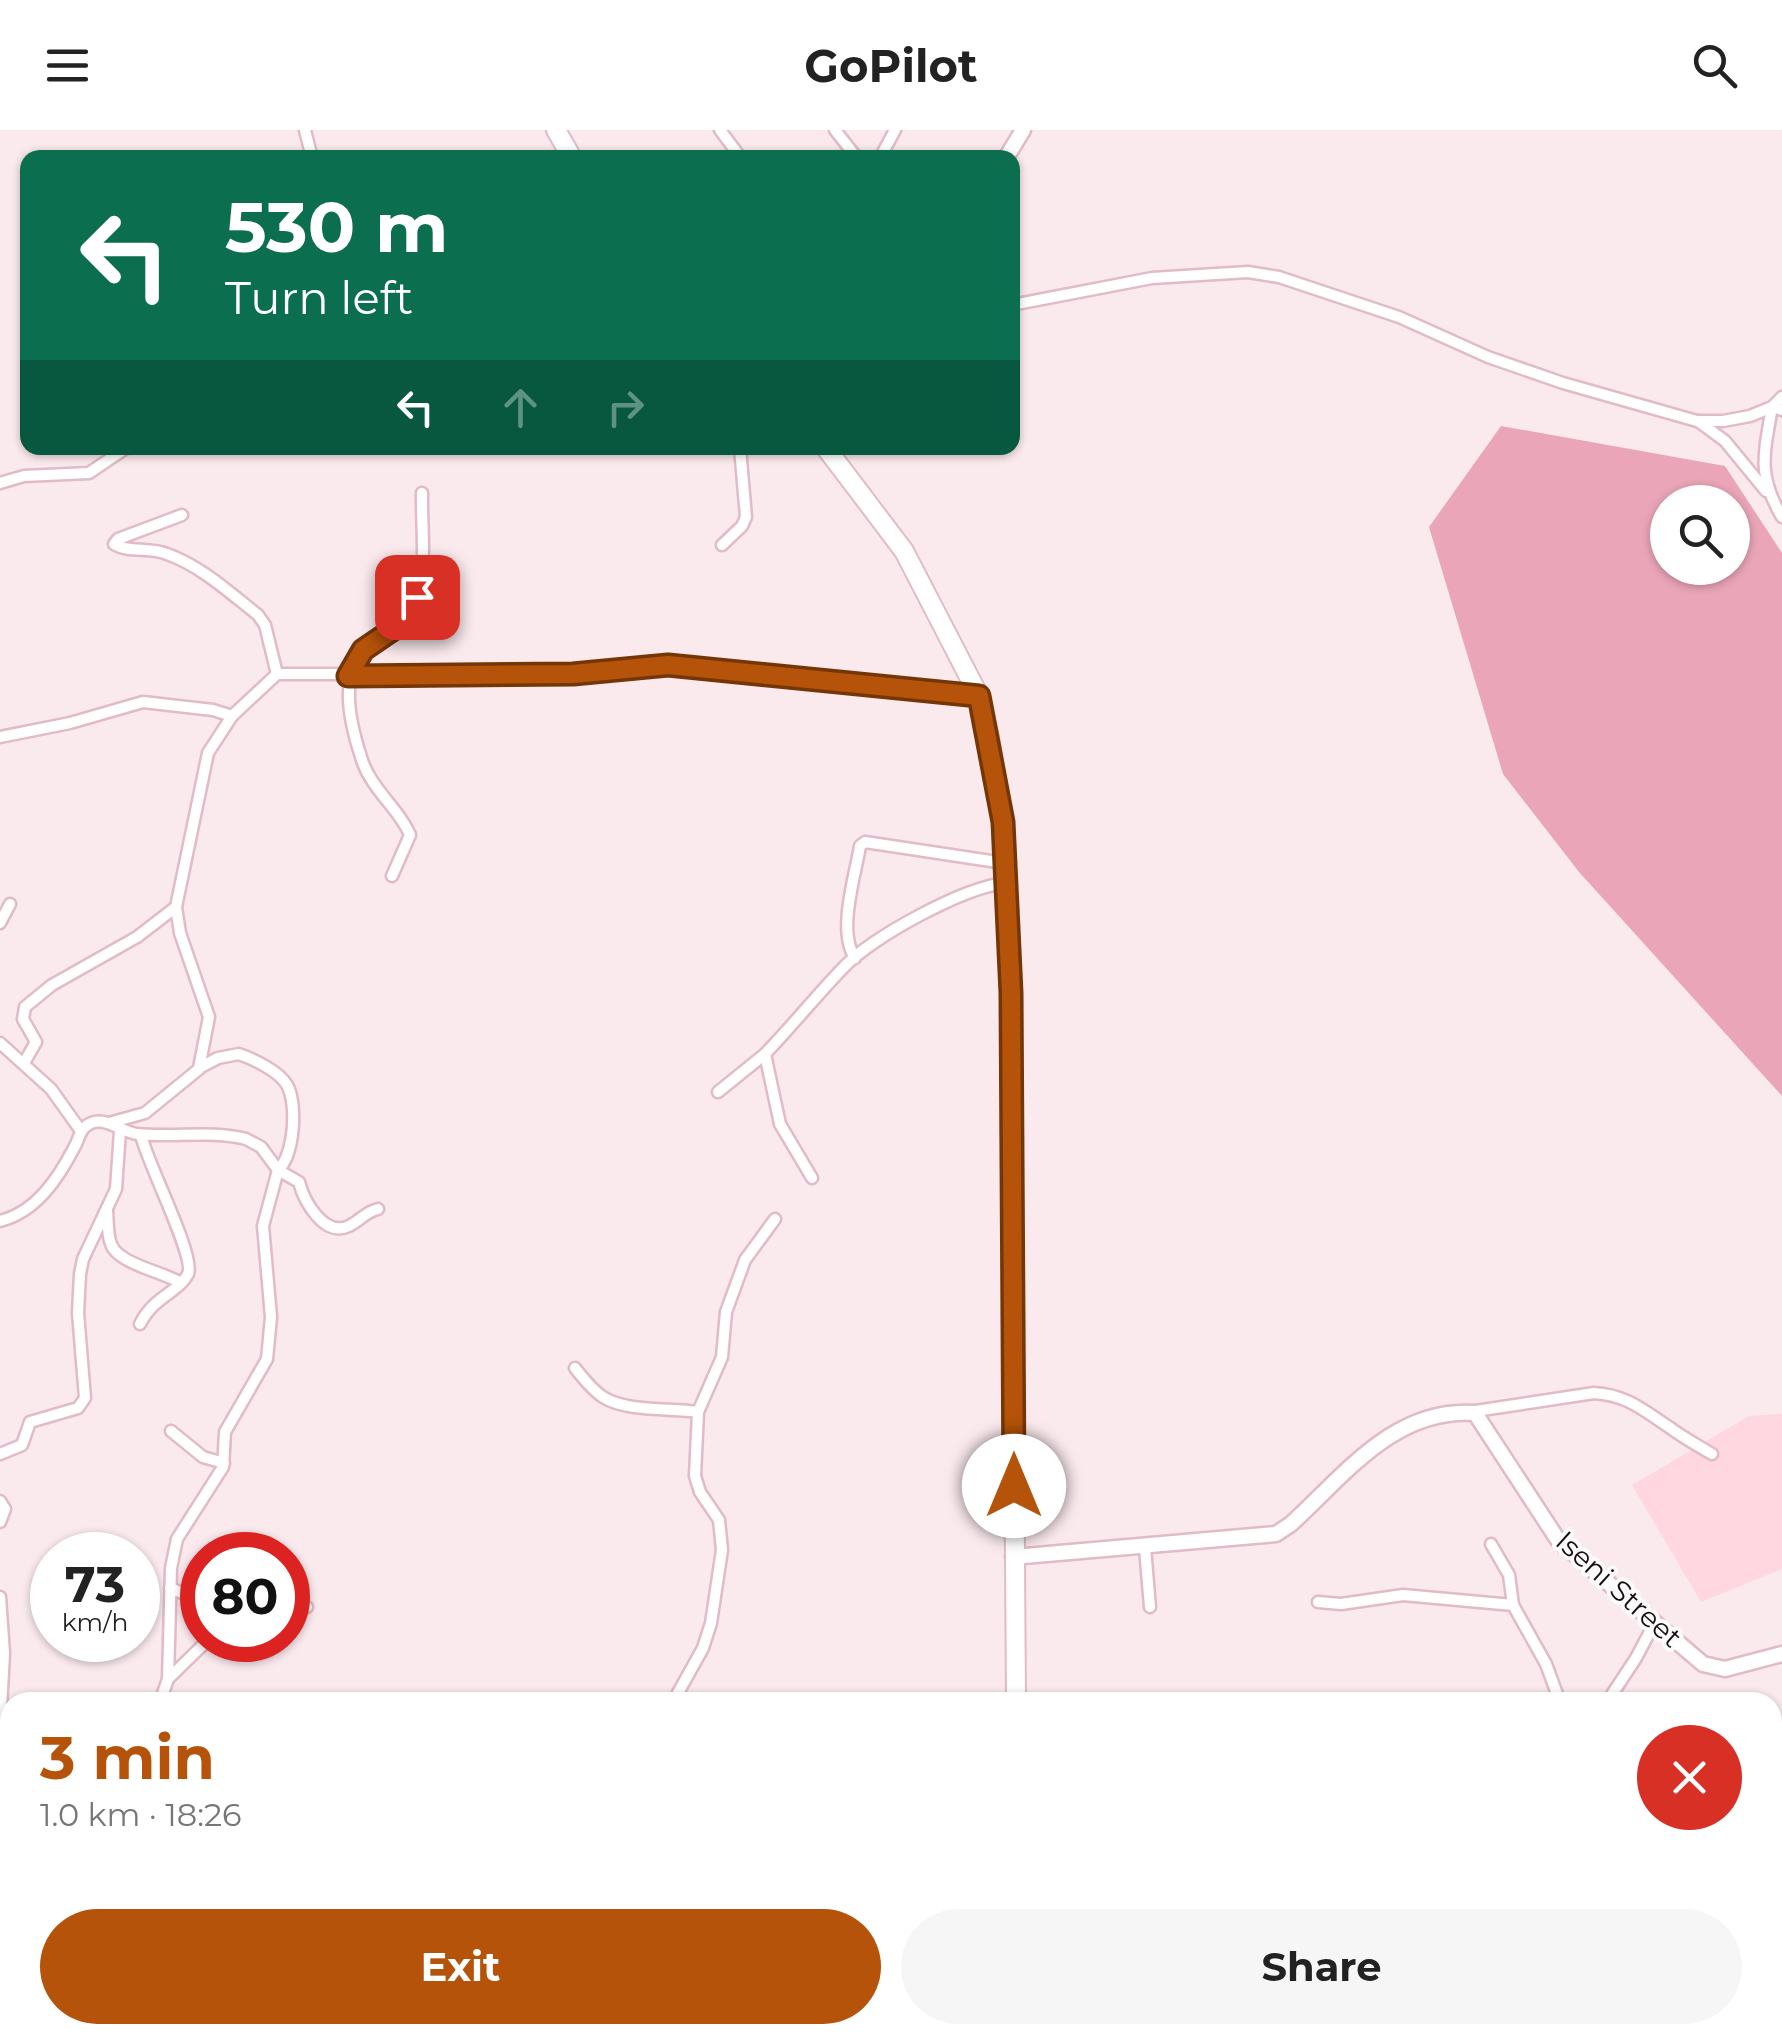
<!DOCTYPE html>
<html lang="en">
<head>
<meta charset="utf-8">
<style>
  :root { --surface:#fff; --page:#f6f6f6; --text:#222; --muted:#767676; --accent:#b45309 }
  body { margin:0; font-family:Montserrat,sans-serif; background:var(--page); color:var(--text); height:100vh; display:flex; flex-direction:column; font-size:38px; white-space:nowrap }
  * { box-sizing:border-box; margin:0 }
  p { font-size:32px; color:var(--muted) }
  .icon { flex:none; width:55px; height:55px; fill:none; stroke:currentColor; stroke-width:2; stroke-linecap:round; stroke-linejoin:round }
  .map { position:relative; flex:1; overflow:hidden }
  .panel { position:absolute; left:0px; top:1562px; width:1782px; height:352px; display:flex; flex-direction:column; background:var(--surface); border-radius:30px 30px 0 0; box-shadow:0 2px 8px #0004 }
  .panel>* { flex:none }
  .top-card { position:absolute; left:20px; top:20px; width:1000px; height:305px; border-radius:20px; box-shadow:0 2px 8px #0004; background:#0b6e4f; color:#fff; overflow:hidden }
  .tools { position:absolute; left:1650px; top:355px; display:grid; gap:20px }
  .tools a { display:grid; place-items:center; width:100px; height:100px; border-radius:50%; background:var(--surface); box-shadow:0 2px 8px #0004; font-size:50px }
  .speed { position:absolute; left:30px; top:1402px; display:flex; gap:20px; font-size:50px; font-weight:700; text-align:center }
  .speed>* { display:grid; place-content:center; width:130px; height:130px; border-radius:50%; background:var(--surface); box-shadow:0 2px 8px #0004; line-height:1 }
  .speed small { font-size:25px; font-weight:400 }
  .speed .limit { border:15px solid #d22; background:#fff; color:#111 }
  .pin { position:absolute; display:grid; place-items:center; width:85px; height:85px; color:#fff; margin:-42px; border-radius:20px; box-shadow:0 5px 15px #0006 }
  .me { position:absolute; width:110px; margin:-55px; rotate:0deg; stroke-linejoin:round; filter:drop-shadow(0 0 8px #0008) }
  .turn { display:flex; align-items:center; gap:35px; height:210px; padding:0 40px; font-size:45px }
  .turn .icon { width:130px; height:130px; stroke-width:2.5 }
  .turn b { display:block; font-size:70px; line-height:85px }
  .lanes { display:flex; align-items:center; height:95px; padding:0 40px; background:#0003; justify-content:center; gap:50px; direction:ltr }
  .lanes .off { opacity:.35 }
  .round { display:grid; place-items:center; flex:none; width:105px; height:105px; border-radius:52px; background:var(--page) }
  .head { display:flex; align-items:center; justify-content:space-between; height:170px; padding:0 40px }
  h1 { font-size:60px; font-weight:700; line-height:75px; color:var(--accent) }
  .primary-button { display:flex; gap:20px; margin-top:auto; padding:20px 40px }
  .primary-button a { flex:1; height:115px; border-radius:60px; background:var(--accent); color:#fff; font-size:40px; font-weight:700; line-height:115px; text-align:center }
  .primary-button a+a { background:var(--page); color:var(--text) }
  header { display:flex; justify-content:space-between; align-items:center; height:130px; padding:0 40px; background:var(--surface); font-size:45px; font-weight:700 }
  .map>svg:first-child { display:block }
  .built { fill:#fed7e1 }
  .green { fill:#eaa5b8; fill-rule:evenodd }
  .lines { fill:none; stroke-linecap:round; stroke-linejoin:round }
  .street-casing { stroke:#e1bbc5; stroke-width:15 }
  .secondary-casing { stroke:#e1bbc5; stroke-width:19 }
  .highway-casing { stroke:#e1bbc5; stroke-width:22 }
  .street { stroke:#fff; stroke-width:10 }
  .secondary { stroke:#fff; stroke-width:14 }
  .highway { stroke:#fff; stroke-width:18 }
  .route-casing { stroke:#753606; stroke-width:25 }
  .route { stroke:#b45309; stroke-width:18 }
  .labels { text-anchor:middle; stroke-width:8; stroke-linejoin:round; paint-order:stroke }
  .street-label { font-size:28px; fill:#190c10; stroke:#fbfbfb }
</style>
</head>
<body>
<header><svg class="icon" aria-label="menu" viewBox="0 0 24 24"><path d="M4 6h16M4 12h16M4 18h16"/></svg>GoPilot<svg class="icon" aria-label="search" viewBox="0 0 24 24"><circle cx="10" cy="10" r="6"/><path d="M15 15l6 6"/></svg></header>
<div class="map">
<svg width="1782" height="1914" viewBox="0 0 1782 1914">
  <rect width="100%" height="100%" fill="#fae9ed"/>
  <polygon class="built" points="1782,1284 1782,1439 1701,1472 1632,1355 1749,1286"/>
  <path class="green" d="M1501,296L1725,336L1782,423V966L1579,742L1503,644L1429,397ZM1668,372H1732V438H1668Z"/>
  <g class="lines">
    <defs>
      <g id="street">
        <polyline points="305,0 312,28"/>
        <polyline points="720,0 741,28"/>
        <polyline points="835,0 857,28"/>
        <polyline points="880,28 895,0"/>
        <polyline points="1012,175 1152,148 1248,142 1279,147 1399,187 1488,227 1563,253 1697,291 1723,291 1750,286 1772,277 1782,267"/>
        <path d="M1782,280L1772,277C1764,324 1757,345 1782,387"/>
        <polyline points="1698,291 1725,311 1766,361"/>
        <polyline points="0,353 24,346 89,343 126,318"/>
        <path d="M182,385L118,409L114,414C128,423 150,417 167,424C201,436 230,463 258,485L265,495L277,544"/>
        <polyline points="722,415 742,396 746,387 740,318"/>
        <polyline points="0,607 70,593 143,572 213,580 232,586"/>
        <path d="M392,746L410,705C399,678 370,659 361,627C349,590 337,539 372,513C387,502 404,495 412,478C429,446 421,398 422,363"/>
        <polyline points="0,793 10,774"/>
        <path d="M855,828C837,801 855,747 860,716L865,712L1004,733"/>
        <polyline points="0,913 51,959 81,1001"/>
        <polyline points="24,933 36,912 23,889 25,877 52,855 137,807 176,777"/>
        <polyline points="718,962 765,924"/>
        <polyline points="109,993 145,983 199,939"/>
        <path d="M812,1048L780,994L765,924C792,896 816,866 843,838C872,807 962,758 1005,753"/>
        <path d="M378,1079C365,1082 360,1091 349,1096C324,1108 304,1071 299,1052L278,1040C294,1026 298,974 287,955C279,941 253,929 239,924L218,928L199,938L209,887L180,803L176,777L208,623L232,586L277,544H573L668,535L979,566"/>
        <path d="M107,1081C108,1091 107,1104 111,1114C118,1134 161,1141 181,1153"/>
        <path d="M0,1091C36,1082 58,1049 75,1016C79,1009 79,1002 86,996C103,983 120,1002 137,1004C173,1008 211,1000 246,1009L261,1017L278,1040L263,1096L271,1187L267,1229L225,1302L223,1337L177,1409L171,1438L168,1549L160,1572"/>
        <path d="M140,1194C154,1166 178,1163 188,1144C196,1127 147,1033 141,1005"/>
        <path d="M575,1238C583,1248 592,1260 603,1267C626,1282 670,1278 698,1282"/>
        <path d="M1469,1282L1594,1263C1627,1265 1643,1280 1669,1297C1682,1307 1697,1315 1712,1324"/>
        <polyline points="171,1301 203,1327 224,1333"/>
        <polyline points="0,1324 22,1315 30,1292 78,1278 85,1268 78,1183 80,1144 83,1129 116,1059 120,1001"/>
        <polyline points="0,1371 5,1379 0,1392"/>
        <polyline points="1491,1414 1509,1445 1513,1475"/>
        <polyline points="1145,1418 1150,1477"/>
        <polyline points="170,1458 202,1471"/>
        <polyline points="0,1467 4,1523 0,1597"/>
        <polyline points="1318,1472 1341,1474 1403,1465 1513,1475 1546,1534 1560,1572"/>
        <polyline points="288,1477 307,1477"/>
        <polyline points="168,1549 208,1510"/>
        <polyline points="673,1572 703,1518 711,1493 722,1420 719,1390 700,1362 695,1346 698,1282 722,1227 726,1182 745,1130 775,1089"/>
        <polyline points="1607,1572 1636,1528 1655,1492"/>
        <polyline points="0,1739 10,1744"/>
        <polyline points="1778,1773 1782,1764"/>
        <polyline points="1772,1900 1782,1892"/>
        <polyline points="440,1914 447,1905"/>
        <polyline points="696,1914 701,1905"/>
        <polyline points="1707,1914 1709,1905"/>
        <polyline points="1756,1914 1767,1905"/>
      </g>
      <g id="secondary">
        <polyline points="1006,28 1023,0"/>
        <path d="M1013,1427L1276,1404L1291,1394C1344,1346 1394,1277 1475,1283L1558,1410L1703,1534L1725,1539L1782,1524"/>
      </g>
      <g id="highway">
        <polyline points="556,0 572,28"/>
        <polyline points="826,318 904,421 979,566 989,607 1003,692 1011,863 1016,1572"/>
        <polyline points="1040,1905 1040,1914"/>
      </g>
    </defs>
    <use href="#street" class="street-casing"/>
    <use href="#secondary" class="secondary-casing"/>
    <use href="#highway" class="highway-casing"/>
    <use href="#street" class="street"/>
    <use href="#secondary" class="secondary"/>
    <use href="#highway" class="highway"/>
  </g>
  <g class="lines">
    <defs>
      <polyline id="route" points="417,467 404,492 363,520 348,546 573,544 668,535 979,566 1003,692 1011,863 1014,1356"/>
    </defs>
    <use href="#route" class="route-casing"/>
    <use href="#route" class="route"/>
  </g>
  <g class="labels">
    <g class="street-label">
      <text transform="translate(1619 1459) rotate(42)" y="10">Iseni Street</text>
    </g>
  </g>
</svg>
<div class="tools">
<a><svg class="icon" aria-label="search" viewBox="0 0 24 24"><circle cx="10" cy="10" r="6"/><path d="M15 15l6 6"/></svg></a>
</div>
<div class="speed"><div>73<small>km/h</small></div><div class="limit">80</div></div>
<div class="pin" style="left:417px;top:467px;background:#d93025"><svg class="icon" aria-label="arrive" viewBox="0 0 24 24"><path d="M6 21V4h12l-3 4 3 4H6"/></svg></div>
<svg class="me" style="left:1014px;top:1356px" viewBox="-20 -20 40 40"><circle r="19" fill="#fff"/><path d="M0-13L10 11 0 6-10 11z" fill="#b45309"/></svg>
<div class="top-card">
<div class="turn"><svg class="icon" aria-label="left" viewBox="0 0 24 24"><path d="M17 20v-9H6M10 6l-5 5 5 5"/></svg><div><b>530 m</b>Turn left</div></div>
<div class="lanes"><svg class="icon" aria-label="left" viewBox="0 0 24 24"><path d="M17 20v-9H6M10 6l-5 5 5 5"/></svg><svg class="icon off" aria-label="ahead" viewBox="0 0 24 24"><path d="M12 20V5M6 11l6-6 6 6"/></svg><svg class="icon off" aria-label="right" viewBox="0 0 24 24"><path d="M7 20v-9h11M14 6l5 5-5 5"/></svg></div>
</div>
<section class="panel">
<div class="head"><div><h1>3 min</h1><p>1.0 km · 18:26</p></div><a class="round" style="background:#d93025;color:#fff"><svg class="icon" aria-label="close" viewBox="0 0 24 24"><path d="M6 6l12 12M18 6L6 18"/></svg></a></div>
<div class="primary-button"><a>Exit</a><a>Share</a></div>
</section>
</div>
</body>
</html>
